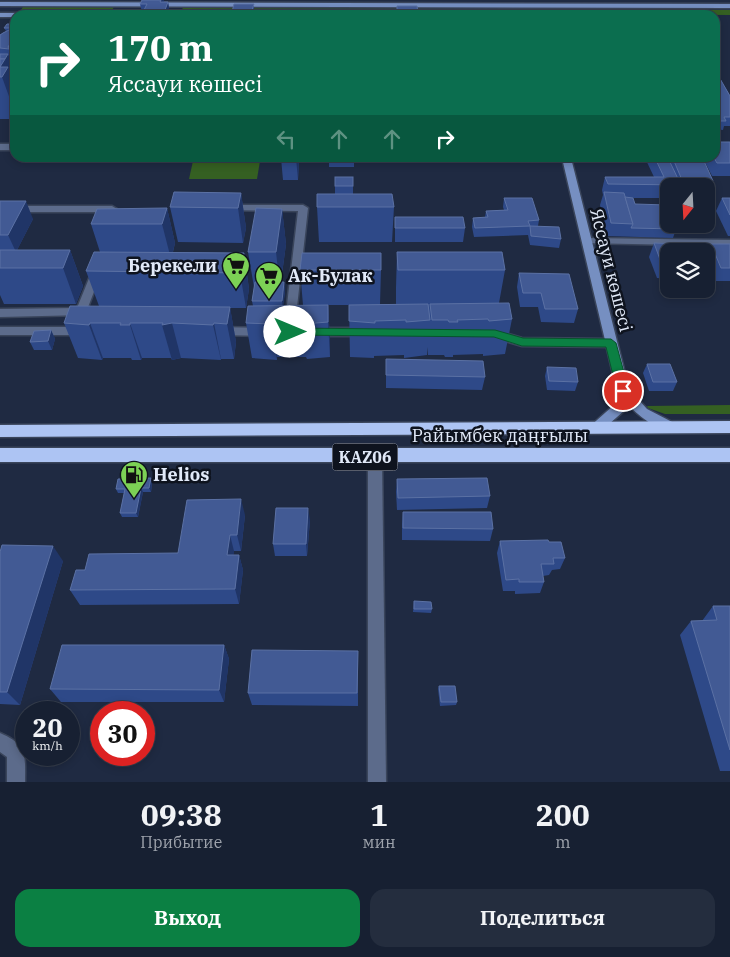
<!DOCTYPE html>
<html lang="ru">
<head>
<meta charset="utf-8">
<style>
  :root { --surface:#172032; --page:#242d3e; --text:#f1f3f6; --muted:#9ea3ac; --line:#363e4d; --accent:#0b8043 }
  body { margin:0; font-family:"IBM Plex Serif",serif; background:var(--page); color:var(--text); height:100vh; display:flex; flex-direction:column; font-size:19px; white-space:nowrap }
  * { box-sizing:border-box; margin:0 }
  p { font-size:16px; color:var(--muted) }
  .icon { flex:none; width:28px; height:28px; fill:none; stroke:currentColor; stroke-width:2; stroke-linecap:round; stroke-linejoin:round }
  .map { position:relative; height:782px; overflow:hidden }
  .drawer { display:flex; flex-direction:column; background:var(--surface); flex:1 }
  .drawer>* { flex:none }
  .guide { position:absolute; left:10px; top:10px; width:710px; height:152px; border-radius:15px; box-shadow:0 2px 8px #0003,0 0 0 1px var(--line); background:#0b6e4f; color:#fff; overflow:hidden }
  .needle { width:32px; rotate:198deg }
  .tools { position:absolute; left:660px; top:178px; display:grid; gap:10px }
  .tools a { display:grid; place-items:center; width:55px; height:55px; border-radius:10px; background:var(--surface); box-shadow:0 2px 8px #0003,0 0 0 1px var(--line); font-size:25px }
  .speed { position:absolute; left:15px; top:701px; display:flex; gap:10px; font-size:25px; font-weight:700; text-align:center }
  .speed>* { display:grid; place-content:center; width:65px; height:65px; border-radius:50%; background:var(--surface); box-shadow:0 2px 8px #0003,0 0 0 1px var(--line); line-height:1 }
  .speed small { font-size:12px; font-weight:400 }
  .speed .limit { border:8px solid #d22; background:#fff; color:#111 }
  .pin { position:absolute; display:grid; place-items:center; width:42px; height:42px; color:#fff; margin:-21px; border:2px solid #fff; border-radius:50%; box-shadow:0 1px 5px #0007 }
  .me { position:absolute; width:55px; margin:-28px; rotate:90deg; stroke-linejoin:round; filter:drop-shadow(0 0 4px #0008) }
  .turn { display:flex; align-items:center; gap:18px; height:105px; padding:0 15px; font-size:22px }
  .turn .icon { width:65px; height:65px; stroke-width:2.5 }
  .turn b { display:block; font-size:35px; line-height:42px }
  .lanes { display:flex; align-items:center; height:48px; padding:0 15px; background:#0003; justify-content:center; gap:25px; direction:ltr }
  .lanes .off { opacity:.35 }
  .eta { display:flex; justify-content:space-evenly; align-items:center; height:85px; text-align:center }
  .eta b { font-size:30px; font-weight:700; line-height:35px }
  .primary-button { display:flex; gap:10px; margin-top:auto; padding:10px 15px }
  .primary-button a { flex:1; height:58px; border-radius:15px; background:var(--accent); color:#fff; font-size:20px; font-weight:700; line-height:58px; text-align:center }
  .primary-button a+a { background:var(--page); color:var(--text) }
  .map>svg:first-child { display:block }
  .green { fill:#356022 }
  .lines { fill:none; stroke-linecap:round; stroke-linejoin:round }
  .street-casing { stroke:#3a455b; stroke-width:3 }
  .secondary-casing { stroke:#3a455b; stroke-width:3 }
  .highway-casing { stroke:#3a455b; stroke-width:3 }
  .street { fill:#5c6b8b; fill-rule:evenodd }
  .secondary { fill:#768fc1; fill-rule:evenodd }
  .highway { fill:#adc4f3; fill-rule:evenodd }
  .wall { fill:#2e4988 }
  .shaded-wall { fill:#203567 }
  .building { fill:#425a94; stroke:#5b71a4 }
  .route { fill:#0b8043; stroke:#07532c }
  .labels { text-anchor:middle; stroke-width:5; stroke-linejoin:round; paint-order:stroke }
  .shield { fill:#0e131e; stroke:#a2a9b7; stroke-width:1 }
  .shield-label { font-size:16px; font-weight:bold; fill:#e1e9f8 }
  .poi-label { font-size:18px; font-weight:bold; fill:#e1e9f8; stroke:#0e131e; text-anchor:start }
  .street-label { font-size:18px; fill:#e1e9f8; stroke:#0e131e }
</style>
</head>
<body>
<div class="map">
<svg width="730" height="782" viewBox="0 0 730 782">
  <rect width="100%" height="100%" fill="#1f2a42"/>
  <g class="green">
    <polygon points="23,7 114,7 110,13 19,13"/>
    <polygon points="182,8 510,9 516,9 517,14 180,13 184,10"/>
    <polygon points="542,9 730,10 730,15 544,14"/>
    <polygon points="193,161 260,161 257,179 189,179"/>
    <polygon points="730,405 730,414 665,414 648,408 647,406"/>
  </g>
  <g class="lines">
    <defs>
      <g id="street">
        <rect x="0" y="144" width="15" height="6"/>
        <polygon points="227,205 303,205 308,208 295,325 291,326 285,322 298,211 224,210 224,206"/>
        <polygon points="0,206 112,206 117,209 112,212 0,212"/>
        <polygon points="587,238 730,240 730,246 583,243 583,239"/>
        <polygon points="97,267 102,271 85,315 0,317 0,309 77,308 92,271"/>
        <polygon points="0,327 82,327 88,331 82,335 0,335"/>
        <polygon points="217,327 265,328 271,332 265,336 217,335 211,331"/>
        <polygon points="312,328 365,328 371,332 365,336 312,336 306,332"/>
        <polygon points="492,329 522,338 611,339 617,343 611,347 522,346 488,336 486,333"/>
        <polygon points="375,452 380,453 382,457 386,782 368,782 368,457 370,453"/>
        <path d="M0,733C28,745 25,755 25,782H7V757L0,752Z"/>
      </g>
      <g id="secondary">
        <polygon points="0,2 730,4 730,8 0,6"/>
        <polygon points="0,13 142,13 146,15 15,15 15,17 0,17"/>
        <path d="M562,158H571L629,389L647,409L676,424L678,428L676,432C662,436 636,413 627,404L625,410L600,432H590L588,428L614,405L617,391Z"/>
      </g>
      <g id="highway">
        <polygon points="730,421 730,433 0,437 0,425"/>
        <rect x="0" y="448" width="730" height="14"/>
      </g>
    </defs>
    <use href="#street" class="street-casing"/>
    <use href="#secondary" class="secondary-casing"/>
    <use href="#highway" class="highway-casing"/>
    <use href="#street" class="street"/>
    <use href="#secondary" class="secondary"/>
    <use href="#highway" class="highway"/>
  </g>
  <g class="wall">
    <polygon points="168,2 170,15 122,15 142,12 140,4"/>
    <polygon points="254,4 254,10 260,15 232,15 232,12"/>
    <polygon points="15,24 15,67 13,61 11,61 13,66 10,71 15,85 15,119 0,119 0,35 6,31 4,28"/>
    <polygon points="715,70 730,96 730,126 724,126 723,130 715,129"/>
    <polygon points="730,142 730,176 712,176 703,158 715,158"/>
    <polygon points="281,158 299,158 298,180 283,180"/>
    <rect x="329" y="158" width="25" height="9"/>
    <polygon points="645,158 695,158 694,161 713,181 708,194 706,194 706,186 669,186 669,198 630,198 635,204 676,229 673,238 607,236 600,205 603,195 602,190 605,177 654,177"/>
    <polygon points="353,177 353,194 394,207 392,242 319,242 317,207 335,194 335,186"/>
    <polygon points="241,193 246,228 243,243 178,242 170,207"/>
    <polygon points="504,198 539,220 538,226 561,239 559,248 530,245 528,235 474,237 472,227 473,218 485,217 486,211 504,210 503,207"/>
    <polygon points="722,198 730,198 730,236 728,236 716,211"/>
    <polygon points="0,201 33,219 17,250 70,250 83,286 76,304 4,304 0,295"/>
    <polygon points="167,208 175,243 173,252 244,253 249,289 246,308 230,308 236,342 234,359 221,359 221,360 181,358 172,360 171,358 142,358 141,360 132,360 131,358 103,358 102,360 78,358 64,323 99,306 86,271 100,252 91,224"/>
    <polygon points="282,209 286,244 281,282 284,282 285,291 283,306 328,305 330,340 330,357 307,359 306,357 277,357 277,360 252,358 246,323 253,306 252,301 254,287 248,252"/>
    <polygon points="395,217 465,228 463,242 395,242"/>
    <polygon points="654,243 669,251 669,279 657,278 649,257"/>
    <polygon points="711,244 730,244 730,281 715,281 706,259 706,255"/>
    <polygon points="397,252 505,270 499,303 512,319 505,354 483,356 483,354 453,355 453,357 445,357 444,355 428,355 428,347 427,355 404,358 404,355 374,356 374,358 350,357 349,305 352,305 303,305 300,270 381,270 380,304 396,304 396,288"/>
    <polygon points="519,273 578,309 574,323 541,322 538,307 520,307 517,287"/>
    <polygon points="51,330 55,339 52,350 34,350 30,342"/>
    <polygon points="386,359 485,377 482,390 386,388"/>
    <polygon points="647,364 677,382 673,391 649,391 643,373"/>
    <polygon points="547,367 578,382 575,391 547,390 545,376"/>
    <polygon points="151,478 152,483 151,492 143,492 138,517 122,517 120,513 124,493 118,493 116,489"/>
    <polygon points="397,479 490,496 487,508 397,510 396,492"/>
    <polygon points="403,512 493,529 490,541 402,540 402,524"/>
    <polygon points="245,515 241,551 234,551 233,555 239,555 243,570 239,604 80,605 70,590 178,553"/>
    <polygon points="310,520 307,556 275,556 273,544"/>
    <polygon points="500,541 549,542 565,558 560,569 552,570 549,575 543,576 544,582 540,593 515,594 515,591 503,591 497,553"/>
    <polygon points="0,552 63,561 20,705 0,704"/>
    <polygon points="414,601 432,609 431,613 413,612"/>
    <polygon points="713,606 730,606 730,771 720,771 680,635 691,621 702,621"/>
    <polygon points="224,645 229,659 224,702 61,702 50,689"/>
    <polygon points="358,651 358,706 252,705 248,693"/>
    <polygon points="439,686 457,702 456,705 440,706 438,689"/>
  </g>
  <g class="shaded-wall">
    <polygon points="161,0 164,0 165,8 168,2 170,15 166,15 165,10 160,2"/>
    <polygon points="8,54 13,66 10,71 15,85 15,113 2,77 0,66"/>
    <polygon points="296,158 299,158 298,180"/>
    <polygon points="241,193 246,228 243,243 238,208"/>
    <polygon points="26,201 33,219 16,252 8,235"/>
    <polygon points="167,208 175,243 171,259 162,224"/>
    <polygon points="282,209 286,244 280,288 276,252"/>
    <polygon points="70,250 83,286 76,304 63,268"/>
    <polygon points="244,253 249,289 246,308 240,273"/>
    <polygon points="284,282 285,291 283,310 282,301"/>
    <polygon points="328,305 330,340 330,357 328,322"/>
    <polygon points="230,307 236,342 234,359 227,324"/>
    <polygon points="272,322 277,357 277,360 272,324"/>
    <polygon points="90,323 103,358 102,360 89,325"/>
    <polygon points="130,323 142,358 141,360 130,325"/>
    <polygon points="172,323 181,358 172,360 162,325"/>
    <polygon points="214,323 221,359 221,360 213,325"/>
    <polygon points="51,330 55,339 52,350 48,341"/>
    <polygon points="151,478 152,483 151,492 149,488"/>
    <polygon points="141,488 143,492 138,517 136,513"/>
    <polygon points="241,499 245,515 241,551 237,535"/>
    <polygon points="308,508 310,520 307,556 306,544"/>
    <polygon points="230,535 234,551 232,570 227,555"/>
    <polygon points="53,546 63,561 20,705 7,692"/>
    <polygon points="239,555 243,570 239,604 235,589"/>
    <polygon points="224,645 229,659 224,702 219,690"/>
  </g>
  <g class="building">
    <polygon points="142,0 161,0 160,2 168,2 165,10 144,10 147,4 140,4"/>
    <polygon points="234,4 254,4 252,10 260,10 259,15 238,15 239,12 232,12"/>
    <polygon points="397,6 417,6 418,13 425,13 426,15 405,15 404,14 397,14"/>
    <polygon points="124,12 144,12 143,15 122,15"/>
    <polygon points="7,24 15,24 15,28 4,28"/>
    <polygon points="9,30 15,30 15,38 8,47 9,49 0,48 0,35 3,33"/>
    <polygon points="14,38 15,47 8,47"/>
    <polygon points="15,48 15,55 11,55"/>
    <polygon points="0,54 8,54 5,59 0,59"/>
    <polygon points="0,59 5,59 0,67"/>
    <polygon points="0,67 8,67 2,77 0,77"/>
    <polygon points="715,70 730,96 730,117 724,117 726,121 715,121"/>
    <polygon points="715,142 730,142 730,163 717,163 714,158"/>
    <polygon points="655,158 668,158 681,185 608,184 605,177 664,177"/>
    <polygon points="674,161 704,161 713,181 682,180"/>
    <rect x="335" y="177" width="18" height="9"/>
    <polygon points="174,192 241,193 238,208 170,207"/>
    <polygon points="604,192 624,193 633,224 611,223"/>
    <polygon points="317,194 392,194 394,207 317,207"/>
    <polygon points="625,197 633,198 635,204 667,205 669,209 669,224 674,224 676,229 631,228 633,224"/>
    <polygon points="504,198 532,198 539,220 528,221 530,226 559,227 561,239 531,236 530,226 475,228 473,218 488,217 486,211 508,210"/>
    <polygon points="722,198 730,198 730,215"/>
    <polygon points="0,201 26,201 8,235 0,235"/>
    <polygon points="167,208 162,224 91,224 97,209"/>
    <polygon points="256,208 282,209 276,252 248,252"/>
    <polygon points="395,217 463,217 465,228 395,228"/>
    <polygon points="654,243 681,244 684,251 669,251 669,265 662,265"/>
    <polygon points="711,244 730,244 730,268 721,268"/>
    <polygon points="0,250 70,250 63,268 0,268"/>
    <polygon points="94,252 244,253 240,273 86,271"/>
    <polygon points="397,252 502,252 505,270 398,270"/>
    <polygon points="302,253 381,253 381,270 300,270"/>
    <polygon points="519,273 569,274 578,309 545,309 541,293 523,293"/>
    <polygon points="255,282 284,282 282,301 252,301"/>
    <polygon points="509,303 512,319 489,321 488,319 457,320 458,322 449,322 448,320 432,320 430,304"/>
    <polygon points="428,304 430,320 406,322 406,320 375,321 375,323 349,321 349,305"/>
    <polygon points="328,305 328,322 304,324 304,322 272,322 272,324 246,323 248,306"/>
    <polygon points="70,306 230,307 227,324 214,323 213,325 172,323 162,325 163,323 130,323 130,325 120,325 121,323 90,323 89,325 64,323"/>
    <polygon points="51,330 48,341 30,342 34,331"/>
    <polygon points="386,359 483,361 485,377 386,375"/>
    <polygon points="647,364 670,364 677,382 653,382"/>
    <polygon points="547,367 576,368 578,382 549,381"/>
    <polygon points="151,478 149,488 141,488 136,513 120,513 125,489 116,489 118,479"/>
    <polygon points="487,478 490,496 398,498 397,479"/>
    <polygon points="241,499 237,535 230,535 227,555 239,555 235,589 70,590 76,570 85,570 89,554 178,553 187,500"/>
    <polygon points="276,508 308,508 306,544 273,544"/>
    <polygon points="403,512 491,512 493,529 403,528"/>
    <polygon points="548,540 549,542 561,542 565,558 553,558 554,564 541,564 544,582 519,582 519,579 506,580 500,541"/>
    <polygon points="2,545 53,546 7,692 0,692 0,552"/>
    <polygon points="414,601 431,602 432,609 414,609"/>
    <polygon points="713,606 730,606 730,750 691,621 717,620"/>
    <polygon points="62,645 224,645 219,690 50,689"/>
    <polygon points="252,650 358,651 357,693 248,693"/>
    <polygon points="439,686 455,686 457,702 441,702"/>
  </g>
  <polygon class="route" points="290,328 495,330 523,338 611,339 616,343 629,391 623,395 617,391 606,347 522,346 494,337 290,335 285,332"/>
  <defs>
    <symbol id="supermarket-pin" viewBox="-11 -11 22 30"><path d="M0 17L-7.5 6A9.5 9.5 0 1 1 7.5 6Z" fill="#7cd155" stroke="#0e131e"/><path d="M-6-5.5h2.5l.6 2H6L4.5 2H-2.5L-4.4-4H-6ZM-1.5 3.2a1.3 1.3 0 1 0 .1 0ZM3 3.2a1.3 1.3 0 1 0 .1 0Z" fill="#111"/></symbol>
    <symbol id="fuel-pin" viewBox="-11 -11 22 30"><path d="M0 17L-7.5 6A9.5 9.5 0 1 1 7.5 6Z" fill="#7cd155" stroke="#0e131e"/><path d="M-5.5-6h7V0h2V4h1.3V-2.5L3-4.5l.8-.8L6-3V5H2.5V1h-1V6h-7ZM-4.2-4.7v3.2H.2V-4.7Z" fill="#111"/></symbol>
  </defs>
  <g fill-rule="evenodd">
    <use href="#supermarket-pin" x="220" y="250" width="32" height="43"/>
    <use href="#supermarket-pin" x="253" y="260" width="32" height="43"/>
    <use href="#fuel-pin" x="118" y="459" width="32" height="43"/>
  </g>
  <g class="labels">
    <rect class="shield" x="332.5" y="443.5" width="65" height="27" rx="4"/>
    <g class="shield-label">
      <text x="365" y="463">KАZ06</text>
    </g>
    <g class="poi-label">
      <text x="217" y="272" text-anchor="end">Берекели</text>
      <text x="288" y="282">Ак-Булак</text>
      <text x="153" y="481">Helios</text>
    </g>
    <g class="street-label">
      <text transform="translate(611 270) rotate(76)" y="6">Яссауи көшесі</text>
      <text x="500" y="442">Райымбек даңғылы</text>
    </g>
  </g>
</svg>
<div class="tools">
<a><svg class="needle" viewBox="-14 -14 28 28"><path d="M0-13l5 13h-10z" fill="#e53935"/><path d="M0 13l5-13h-10z" fill="#9ea3ac"/></svg></a>
<a><svg class="icon" aria-label="layers" viewBox="0 0 24 24"><path d="M12 4l9 5-9 5-9-5zM3 14l9 5 9-5"/></svg></a>
</div>
<div class="speed"><div>20<small>km/h</small></div><div class="limit">30</div></div>
<div class="pin" style="left:623px;top:391px;background:#d93025"><svg class="icon" aria-label="arrive" viewBox="0 0 24 24"><path d="M6 21V4h12l-3 4 3 4H6"/></svg></div>
<svg class="me" style="left:290px;top:332px" viewBox="-20 -20 40 40"><circle r="19" fill="#fff"/><path d="M0-13L10 11 0 6-10 11z" fill="#0b8043"/></svg>
<div class="guide">
<div class="turn"><svg class="icon" aria-label="right" viewBox="0 0 24 24"><path d="M7 20v-9h11M14 6l5 5-5 5"/></svg><div><b>170 m</b>Яссауи көшесі</div></div>
<div class="lanes"><svg class="icon off" aria-label="left" viewBox="0 0 24 24"><path d="M17 20v-9H6M10 6l-5 5 5 5"/></svg><svg class="icon off" aria-label="ahead" viewBox="0 0 24 24"><path d="M12 20V5M6 11l6-6 6 6"/></svg><svg class="icon off" aria-label="ahead" viewBox="0 0 24 24"><path d="M12 20V5M6 11l6-6 6 6"/></svg><svg class="icon" aria-label="right" viewBox="0 0 24 24"><path d="M7 20v-9h11M14 6l5 5-5 5"/></svg></div>
</div>
</div>
<section class="drawer">
<div class="eta">
<div><b>09:38</b><p>Прибытие</p></div>
<div><b>1</b><p>мин</p></div>
<div><b>200</b><p>m</p></div>
</div>
<div class="primary-button"><a>Выход</a><a>Поделиться</a></div>
</section>
</body>
</html>
